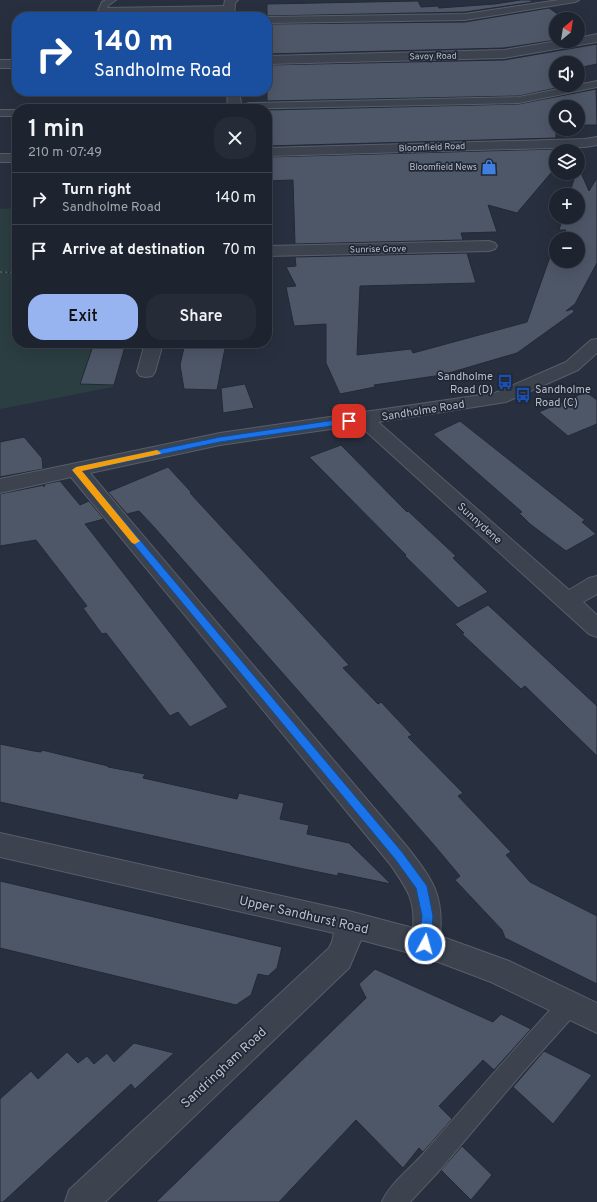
<!DOCTYPE html>
<html lang="en">
<head>
<meta charset="utf-8">
<style>
  :root { --surface:#1e242f; --page:#262c37; --text:#f1f3f6; --muted:#a1a4aa; --line:#3c414b; --accent:#97b4f1 }
  body { margin:0; font-family:Overpass,sans-serif; background:var(--page); color:var(--text); height:100vh; display:flex; flex-direction:column; font-size:15px; white-space:nowrap }
  * { box-sizing:border-box; margin:0 }
  p { font-size:13px; color:var(--muted) }
  .icon { flex:none; width:22px; height:22px; fill:none; stroke:currentColor; stroke-width:2; stroke-linecap:round; stroke-linejoin:round }
  .map { position:relative; flex:1; overflow:hidden }
  .panel { position:absolute; left:12px; top:104px; width:260px; height:244px; display:flex; flex-direction:column; background:var(--surface); border-radius:16px; box-shadow:0 4px 16px #0002,0 0 0 1px var(--line) }
  .panel>* { flex:none }
  .banner { position:absolute; left:12px; top:12px; width:260px; height:84px; border-radius:16px; box-shadow:0 4px 16px #0002,0 0 0 1px var(--line); background:#1a4fa0; color:#fff; overflow:hidden }
  .needle { width:26px; rotate:30deg }
  .buttons { position:absolute; left:549px; top:12px; display:grid; gap:8px }
  .buttons a { display:grid; place-items:center; width:36px; height:36px; border-radius:50%; background:var(--surface); box-shadow:0 4px 16px #0002,0 0 0 1px var(--line); font-size:20px }
  .pin { position:absolute; display:grid; place-items:center; width:34px; height:34px; color:#fff; margin:-17px; border-radius:8px; box-shadow:0 2px 6px #0006 }
  .me { position:absolute; width:44px; margin:-22px; rotate:6deg; stroke-linejoin:round; filter:drop-shadow(0 0 3px #0008) }
  .turn { display:flex; align-items:center; gap:14px; height:84px; padding:0 16px; font-size:18px }
  .turn .icon { width:52px; height:52px; stroke-width:2.5 }
  .turn b { display:block; font-size:28px; line-height:34px }
  .round { display:grid; place-items:center; flex:none; width:42px; height:42px; border-radius:16px; background:var(--page) }
  .head { display:flex; align-items:center; justify-content:space-between; height:68px; padding:0 16px }
  h1 { font-size:24px; font-weight:600; line-height:30px }
  .cta { display:flex; gap:8px; margin-top:auto; padding:8px 16px }
  .cta a { flex:1; height:46px; border-radius:16px; background:var(--accent); color:#111; font-size:16px; font-weight:600; line-height:46px; text-align:center }
  .cta a+a { background:var(--page); color:var(--text) }
  ul { padding:0; list-style:none }
  li { display:flex; align-items:center; gap:12px; height:52px; padding:0 16px; border-top:1px solid var(--line) }
  li div { flex:1 }
  li b { display:block; font-size:15px }
  li em { font-style:normal }
  .map>svg:first-child { display:block }
  .green { fill:#2b3e41 }
  .building { fill:#4e5768; stroke:#232a36 }
  .lines { fill:none; stroke-linecap:round; stroke-linejoin:round }
  .service-casing { stroke:#575e6a; stroke-width:2 }
  .minor-casing { stroke:#575e6a; stroke-width:2 }
  .path { stroke:#4a5b5f; stroke-width:2; stroke-dasharray:2.5 2.5; stroke-linecap:butt }
  .service { fill:#3c434f; fill-rule:evenodd }
  .minor { fill:#3c434f; fill-rule:evenodd }
  .route { fill:#1a73e8; stroke:#114b97 }
  .slow { fill:#f59e0b }
  .labels { text-anchor:middle; stroke-width:3.5; stroke-linejoin:round; paint-order:stroke }
  .far-street-label { font-size:9px; fill:#b8beca; stroke:#212835 }
  .far-poi-label { font-size:9px; fill:#b8beca; stroke:#212835; text-anchor:end }
  .poi-label { font-size:11px; fill:#b8beca; stroke:#212835; text-anchor:end }
  .street-label { font-size:11px; fill:#b8beca; stroke:#212835 }
  .near-street-label { font-size:13px; fill:#b8beca; stroke:#212835 }
</style>
</head>
<body>
<div class="map">
<svg width="597" height="1202" viewBox="0 0 597 1202">
  <rect width="100%" height="100%" fill="#28303f"/>
  <g class="green">
    <polygon points="17,208 17,272 0,271 0,209"/>
    <polygon points="0,273 17,274 17,343 94,343 80,384 113,385 113,387 0,409"/>
  </g>
  <g class="building">
    <polygon points="521,0 530,0 533,2 465,12 267,16 267,4 418,1 421,7 438,6 439,8 495,4"/>
    <polygon points="549,8 565,19 556,19 556,40 504,48 267,54 267,24 465,22"/>
    <polygon points="597,44 597,64 578,68 578,63 556,63 556,85 570,85 519,96 267,101 267,65 504,60"/>
    <polygon points="596,89 597,125 578,125 578,107 556,107 556,129 563,130 556,130 556,138 267,146 267,110 519,104"/>
    <polygon points="556,149 556,167 517,213 488,205 497,232 461,233 463,240 295,244 293,180 267,181 267,157"/>
    <polygon points="578,166 589,191 597,178 597,263 575,304 566,311 573,309 574,312 517,353 442,375 374,385 375,387 340,394 326,363 326,324 294,326 286,287 296,286 286,267 296,266 295,257 467,253 476,283 360,286 357,355 411,349 413,353 527,322 551,254 556,246 556,261 578,261 578,239 560,239 566,230 559,230 563,217 578,217 578,195 569,195 576,173 578,173"/>
    <polygon points="94,343 126,343 114,385 80,384"/>
    <polygon points="185,343 226,343 217,390 184,389 180,365"/>
    <polygon points="245,384 254,408 223,413 221,388"/>
    <polygon points="586,392 597,400 597,424 568,436 539,412"/>
    <polygon points="460,421 585,520 582,522 596,534 566,551 530,524 519,513 522,512 433,434"/>
    <polygon points="24,437 42,458 43,469 0,477 0,442"/>
    <polygon points="341,445 407,512 408,511 456,556 453,558 488,592 458,608 405,556 406,555 309,457"/>
    <polygon points="168,467 191,492 190,493 349,665 343,668 378,704 381,702 412,735 408,737 463,793 458,796 511,852 506,855 530,882 597,916 597,984 505,938 502,930 455,880 460,876 434,845 154,527 139,511 127,514 108,492"/>
    <polygon points="60,481 80,505 89,501 104,519 85,524 228,707 190,727 178,712 170,716 106,633 102,634 83,608 87,606 36,540 0,546 0,494 44,485 44,487 45,484"/>
    <polygon points="488,605 597,706 597,756 525,686 521,689 462,634 464,633 455,624"/>
    <polygon points="0,744 34,751 41,752 42,750 108,766 108,767 145,774 143,778 237,799 239,793 284,803 280,819 309,825 307,834 349,843 391,884 338,873 338,876 299,868 0,802"/>
    <polygon points="0,881 282,947 277,968 268,976 258,974 251,995 236,1005 0,948"/>
    <polygon points="375,969 493,1022 501,1014 531,1029 494,1070 483,1060 439,1106 452,1119 423,1152 419,1148 403,1168 356,1120 279,1202 156,1202 366,998 359,984"/>
    <polygon points="134,1043 174,1053 135,1089 131,1084 3,1202 0,1202 0,1099 31,1071 38,1079 67,1052 78,1063 87,1056 94,1064 107,1053 114,1062"/>
    <polygon points="544,1051 592,1075 553,1124 513,1087"/>
    <polygon points="462,1146 492,1175 471,1200 441,1170"/>
  </g>
  <g class="lines">
    <defs>
      <g id="service">
        <polygon points="106,0 116,0 109,5 107,8 228,6 232,9 228,12 99,13 98,11 102,2"/>
        <polygon points="559,0 579,0 575,2 465,20 267,23 267,17 465,14"/>
        <polygon points="597,81 597,87 519,103 230,109 232,107 250,103 519,97"/>
        <rect x="0" y="110" width="17" height="6"/>
        <path d="M570,994L578,997L581,1004L578,1011L523,1072L438,1172L410,1202H382C390,1183 410,1169 423,1154C469,1101 515,1048 562,997Z"/>
      </g>
      <g id="minor">
        <polygon points="225,0 238,0 235,3 234,17 222,17"/>
        <polygon points="597,34 597,42 504,58 267,64 267,56 504,50 558,41 578,41 578,38"/>
        <rect x="0" y="60" width="17" height="8"/>
        <polygon points="227,91 239,91 242,109 228,109"/>
        <polygon points="597,137 597,145 585,147 267,156 267,148 585,139"/>
        <rect x="0" y="154" width="17" height="8"/>
        <polygon points="489,241 495,243 497,246 495,249 489,251 267,256 267,246"/>
        <path d="M597,339V353L578,370L506,402L378,422L569,590L589,578L597,576V594L583,602L597,615V637L589,634L359,425L220,445L90,473L408,848C432,879 444,894 440,936L509,961L597,1003V1033L491,982L425,957L361,940L349,968L105,1202H65L69,1190L329,948L332,942L334,933L0,857V833L349,911L413,928C416,899 405,886 390,864L71,477L0,493V479L220,433L495,393L566,362L591,340Z"/>
        <polygon points="145,343 163,343 155,372 152,376 146,377 140,376 137,372"/>
      </g>
    </defs>
    <use href="#service" class="service-casing"/>
    <use href="#minor" class="minor-casing"/>
    <polyline class="path" points="0,272 17,273"/>
    <use href="#service" class="service"/>
    <use href="#minor" class="minor"/>
  </g>
  <polygon class="route" points="349,418 352,419 352,423 220,442 82,471 402,852 427,886 433,916 431,944 429,948 425,950 421,948 419,944 422,916 416,888 395,859 72,470 76,467 220,437"/>
  <polygon class="slow" points="157,450 161,453 160,454 82,471 138,539 140,541 135,544 132,543 72,470 76,467"/>
  <defs>
    <symbol id="shop-bare" viewBox="-9 -9 18 18"><path d="M-5-2.5h2.3a2.7 3.5 0 0 1 5.4 0H5L5.5 6h-11ZM-1.5-2.5h3a1.5 2.3 0 0 0-3 0Z" fill="#3f7fe0" stroke="#212835" stroke-width="2.5" paint-order="stroke"/></symbol>
    <symbol id="bus-bare" viewBox="-9 -9 18 18"><path d="M-5-6H5V4H4V6H2V4H-2V6H-4V4H-5ZM-3.5-4V0h7V-4ZM-3.5 1.2v1.5H-2V1.2ZM2 1.2v1.5H3.5V1.2Z" fill="#1a4fb4" stroke="#212835" stroke-width="2.5" paint-order="stroke"/></symbol>
  </defs>
  <g fill-rule="evenodd">
    <use href="#shop-bare" x="478" y="156" width="22" height="22"/>
    <use href="#bus-bare" x="494" y="371" width="22" height="22"/>
    <use href="#bus-bare" x="512" y="384" width="22" height="22"/>
  </g>
  <g class="labels">
    <g class="far-street-label">
      <text transform="translate(433 56) rotate(-1)" y="3">Savoy Road</text>
      <text transform="translate(432 147) rotate(-2)" y="3">Bloomfield Road</text>
      <text transform="translate(378 249) rotate(-1)" y="3">Sunrise Grove</text>
    </g>
    <g class="far-poi-label">
      <text x="477" y="170">Bloomfield News</text>
    </g>
    <g class="poi-label">
      <text x="493" y="380">Sandholme<tspan x="493" dy="13">Road (D)</tspan></text>
      <text x="535" y="393" text-anchor="start">Sandholme<tspan x="535" dy="13">Road (C)</tspan></text>
    </g>
    <g class="street-label">
      <text transform="translate(423 410) rotate(-9)" y="4">Sandholme Road</text>
      <text transform="translate(480 523) rotate(42)" y="4">Sunnydene</text>
    </g>
    <g class="near-street-label">
      <text transform="translate(304 914) rotate(13)" y="5">Upper Sandhurst Road</text>
      <text transform="translate(223 1067) rotate(-43)" y="5">Sandringham Road</text>
    </g>
  </g>
</svg>
<div class="buttons">
<a><svg class="needle" viewBox="-14 -14 28 28"><path d="M0-13l5 13h-10z" fill="#e53935"/><path d="M0 13l5-13h-10z" fill="#a1a4aa"/></svg></a>
<a><svg class="icon" aria-label="sound" viewBox="0 0 24 24"><path d="M4 9h4l5-4v14l-5-4H4zM17 9q2 3 0 6"/></svg></a>
<a><svg class="icon" aria-label="search" viewBox="0 0 24 24"><circle cx="10" cy="10" r="6"/><path d="M15 15l6 6"/></svg></a>
<a><svg class="icon" aria-label="layers" viewBox="0 0 24 24"><path d="M12 4l9 5-9 5-9-5zM3 14l9 5 9-5"/></svg></a>
<a>+</a>
<a>−</a>
</div>
<div class="pin" style="left:349px;top:421px;background:#d93025"><svg class="icon" aria-label="arrive" viewBox="0 0 24 24"><path d="M6 21V4h12l-3 4 3 4H6"/></svg></div>
<svg class="me" style="left:425px;top:944px" viewBox="-20 -20 40 40"><circle r="17" fill="#1a73e8" stroke="#fff" stroke-width="3"/><path d="M0-11L8 9 0 5-8 9z" fill="#fff"/></svg>
<div class="banner">
<div class="turn"><svg class="icon" aria-label="right" viewBox="0 0 24 24"><path d="M7 20v-9h11M14 6l5 5-5 5"/></svg><div><b>140 m</b>Sandholme Road</div></div>
</div>
<section class="panel">
<div class="head"><div><h1>1 min</h1><p>210 m · 07:49</p></div><a class="round"><svg class="icon" aria-label="close" viewBox="0 0 24 24"><path d="M6 6l12 12M18 6L6 18"/></svg></a></div>
<ul>
<li><svg class="icon" aria-label="right" viewBox="0 0 24 24"><path d="M7 20v-9h11M14 6l5 5-5 5"/></svg><div><b>Turn right</b><p>Sandholme Road</p></div><em>140 m</em></li>
<li><svg class="icon" aria-label="arrive" viewBox="0 0 24 24"><path d="M6 21V4h12l-3 4 3 4H6"/></svg><div><b>Arrive at destination</b></div><em>70 m</em></li>
</ul>
<div class="cta"><a>Exit</a><a>Share</a></div>
</section>
</div>
</body>
</html>
